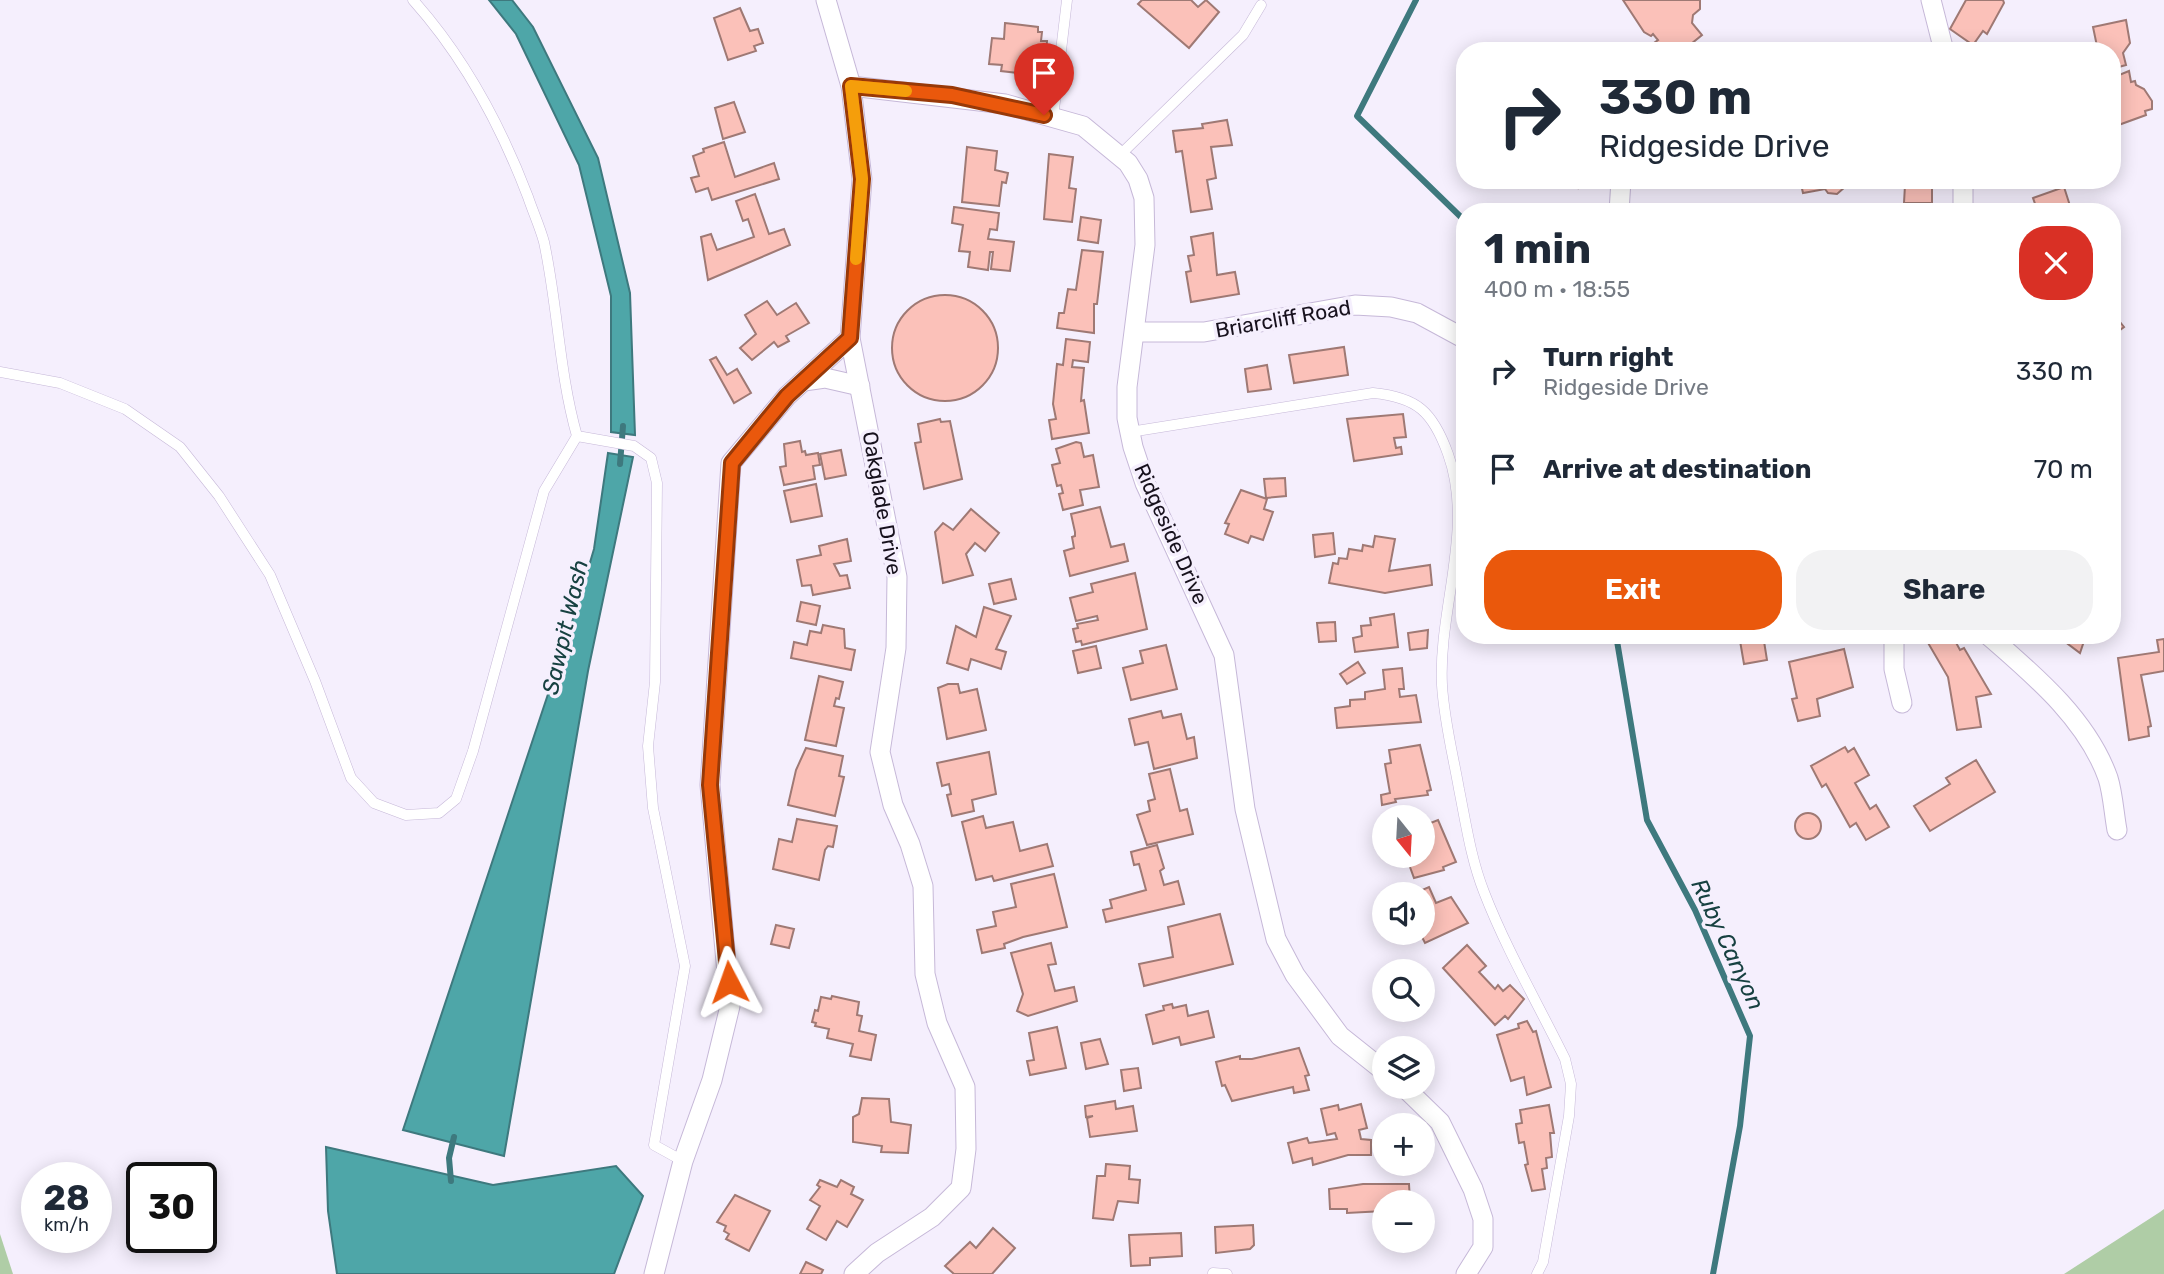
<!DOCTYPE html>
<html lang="en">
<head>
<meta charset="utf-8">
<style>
  :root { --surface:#fff; --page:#f2f2f3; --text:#1f2937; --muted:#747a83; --accent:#ea580c }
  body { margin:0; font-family:Rubik,sans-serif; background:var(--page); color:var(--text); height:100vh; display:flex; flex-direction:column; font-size:26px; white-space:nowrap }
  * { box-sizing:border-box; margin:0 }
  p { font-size:23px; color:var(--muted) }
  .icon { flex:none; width:38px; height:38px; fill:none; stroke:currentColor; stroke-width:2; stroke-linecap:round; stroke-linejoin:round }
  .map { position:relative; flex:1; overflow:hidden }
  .sheet { position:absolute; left:1456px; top:203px; width:665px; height:441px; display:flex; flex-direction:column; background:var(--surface); border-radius:28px; box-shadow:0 4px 18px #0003 }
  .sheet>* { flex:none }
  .hud { position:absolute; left:1456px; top:42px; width:665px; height:147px; border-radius:28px; box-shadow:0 4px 18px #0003; background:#fff; color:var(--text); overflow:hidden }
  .needle { width:46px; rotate:162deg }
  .tools { position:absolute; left:1372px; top:805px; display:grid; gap:14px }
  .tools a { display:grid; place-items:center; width:63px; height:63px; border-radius:50%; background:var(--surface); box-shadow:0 4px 18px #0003; font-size:35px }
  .speed { position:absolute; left:21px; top:1162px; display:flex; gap:14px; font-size:35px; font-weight:700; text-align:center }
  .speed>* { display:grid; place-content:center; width:91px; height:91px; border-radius:50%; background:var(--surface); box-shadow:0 4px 18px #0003; line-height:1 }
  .speed small { font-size:18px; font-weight:400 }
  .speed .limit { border:4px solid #111; border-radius:10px; background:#fff; color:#111 }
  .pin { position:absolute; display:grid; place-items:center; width:60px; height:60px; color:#fff; margin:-72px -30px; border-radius:50% 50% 50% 0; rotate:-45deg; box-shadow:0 0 7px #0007 }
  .pin .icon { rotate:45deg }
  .me { position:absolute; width:77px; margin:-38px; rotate:356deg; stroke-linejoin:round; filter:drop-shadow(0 0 5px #0008) }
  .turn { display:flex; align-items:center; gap:24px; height:147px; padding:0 28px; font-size:32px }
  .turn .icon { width:91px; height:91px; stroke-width:2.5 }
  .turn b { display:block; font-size:49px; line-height:60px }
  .round { display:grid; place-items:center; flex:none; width:74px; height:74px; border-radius:28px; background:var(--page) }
  .summary { display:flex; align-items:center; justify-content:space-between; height:119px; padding:0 28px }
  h1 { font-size:42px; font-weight:700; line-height:52px }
  .primary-button { display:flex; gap:14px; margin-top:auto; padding:14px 28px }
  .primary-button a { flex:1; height:80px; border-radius:28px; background:var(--accent); color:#fff; font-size:28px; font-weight:700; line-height:80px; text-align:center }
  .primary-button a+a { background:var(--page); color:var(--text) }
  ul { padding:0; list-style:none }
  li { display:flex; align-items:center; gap:21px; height:98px; padding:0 28px }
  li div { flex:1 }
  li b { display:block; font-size:26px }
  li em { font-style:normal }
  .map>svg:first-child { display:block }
  .green { fill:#afcda6 }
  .water { fill:#4ea6a8; stroke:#3e797e; stroke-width:2 }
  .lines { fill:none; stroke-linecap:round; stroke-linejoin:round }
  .stream { stroke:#3e797e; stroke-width:6 }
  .building { fill:#fbc1b9; stroke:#9f7974; stroke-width:2 }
  .service-casing { stroke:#c6b8d8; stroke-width:11 }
  .minor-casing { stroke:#c6b8d8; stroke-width:21 }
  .service { stroke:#fff; stroke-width:10 }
  .minor { stroke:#fff; stroke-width:19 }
  .route-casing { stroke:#983908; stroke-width:18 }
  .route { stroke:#ea580c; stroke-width:12 }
  .slow { stroke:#f59e0b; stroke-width:12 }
  .labels { text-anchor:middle; stroke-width:7; stroke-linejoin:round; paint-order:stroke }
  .street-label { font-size:21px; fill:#17111d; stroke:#f5effd }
  .water-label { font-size:23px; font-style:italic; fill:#174141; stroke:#f5effd }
</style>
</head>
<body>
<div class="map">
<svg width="2164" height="1274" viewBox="0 0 2164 1274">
  <rect width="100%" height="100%" fill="#f5effd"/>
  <g class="green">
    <polygon points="2164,1209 2164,1274 2064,1274 2160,1212"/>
    <polygon points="0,1234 13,1274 0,1274"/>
  </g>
  <g class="water">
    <polygon points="489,0 512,0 533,27 598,158 630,293 635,435 611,432 611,296 579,165 516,34"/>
    <polygon points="608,453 633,457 588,671 504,1156 403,1130 575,613 594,549"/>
    <polygon points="326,1147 493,1185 616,1166 643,1196 614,1274 337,1274 328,1211"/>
  </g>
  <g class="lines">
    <g class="stream">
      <polyline points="1416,0 1357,116 1465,221"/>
      <polyline points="620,464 623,426"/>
      <polyline points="1616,635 1647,820 1695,910 1750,1036 1740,1126 1713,1274"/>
      <polyline points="451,1181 449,1158 454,1137"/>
    </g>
  </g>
  <g class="building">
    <polygon points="1142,0 1191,0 1198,7 1206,0 1219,12 1189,48 1138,4"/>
    <polygon points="1623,0 1700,0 1700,9 1693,15 1692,23 1702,35 1691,44 1701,51 1660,51 1654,43 1658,40 1653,34 1651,36 1644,32"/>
    <polygon points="1966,0 2003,0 2004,3 1987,34 1983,31 1973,45 1950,29"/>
    <polygon points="740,8 750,31 758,29 763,43 754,46 756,51 728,60 714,18"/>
    <polygon points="2126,20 2130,43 2123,53 2126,65 2115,68 2117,76 2129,71 2131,82 2135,81 2136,85 2144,89 2152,101 2152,109 2145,111 2146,115 2113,127 2112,51 2098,51 2093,27"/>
    <polygon points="1005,23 1038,27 1038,32 1042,32 1041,41 1047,41 1043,85 1018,82 1019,73 1001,71 1002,65 989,64 992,38 1004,39"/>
    <polygon points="734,102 745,132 723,139 715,108"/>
    <polygon points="1227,120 1232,145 1211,147 1216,178 1207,180 1212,209 1191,212 1182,151 1176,152 1173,131 1203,128 1202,124"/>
    <polygon points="724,142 735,177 774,163 779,179 712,200 708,188 696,192 691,178 699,176 693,156 704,152 703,149"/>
    <polygon points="967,147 997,151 995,170 1008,173 1006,183 1002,182 999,206 962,202"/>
    <polygon points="1049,154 1073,157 1069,188 1076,189 1072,222 1044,219"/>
    <polygon points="1567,180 1583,180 1578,188"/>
    <polygon points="1800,180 1845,180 1846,186 1837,194 1828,193 1825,189 1803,193"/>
    <polygon points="1893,180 1932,180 1932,203 1904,203 1905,185 1893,185"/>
    <polygon points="2064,187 2072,212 2038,212 2033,198"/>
    <polygon points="755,194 769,234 784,229 790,245 708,280 701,237 711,234 717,250 754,237 748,219 743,221 736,201"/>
    <polygon points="954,207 999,213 997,230 990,229 988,239 1014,242 1010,271 991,269 993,252 990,252 988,270 968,267 970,252 959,251 963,225 952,223"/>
    <polygon points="1081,217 1101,220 1098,243 1078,240"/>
    <polygon points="1213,233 1217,275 1235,272 1239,294 1191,302 1186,272 1191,271 1188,256 1194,255 1191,237"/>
    <polygon points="1082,250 1103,252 1097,304 1094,304 1094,333 1057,328 1059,313 1064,313 1068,289 1076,290"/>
    <circle cx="945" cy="348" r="53"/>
    <polygon points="767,301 777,315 796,303 809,323 786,336 789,341 778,347 774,342 752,360 740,348 756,334 745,315"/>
    <polygon points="2112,312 2124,327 2112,336"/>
    <polygon points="1066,339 1090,342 1088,362 1073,360 1072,367 1084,368 1081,401 1084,400 1089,433 1052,439 1049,420 1056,419 1053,404 1057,364 1063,365"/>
    <polygon points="1344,347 1348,375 1294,383 1289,355"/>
    <polygon points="716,357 727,375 737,369 751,393 734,403 710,360"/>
    <polygon points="1267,365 1271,389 1248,392 1245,369"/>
    <polygon points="1403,414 1406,437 1394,438 1396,448 1401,447 1402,454 1354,461 1347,419"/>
    <polygon points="940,419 941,422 950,421 962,479 924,489 915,443 921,442 918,424"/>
    <polygon points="800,441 802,452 805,451 806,455 818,453 820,465 813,466 815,479 784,485 780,467 786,466 784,444"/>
    <polygon points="1076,442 1081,443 1084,457 1093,455 1099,487 1080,490 1083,505 1063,510 1059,494 1063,493 1061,485 1057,486 1052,465 1060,463 1056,449"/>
    <polygon points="841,450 846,475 825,479 820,454"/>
    <polygon points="1285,478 1286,496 1266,498 1264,479"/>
    <polygon points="816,484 822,516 791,522 784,491"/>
    <polygon points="1241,490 1267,499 1264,509 1273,512 1263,540 1251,536 1248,543 1225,534 1229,524 1225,523"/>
    <polygon points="1100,507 1111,547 1124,544 1128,561 1070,576 1064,551 1074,548 1072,537 1075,536 1075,532 1071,514"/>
    <polygon points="971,509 999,533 985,551 975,543 966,554 973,575 943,583 935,532 943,523 953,530"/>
    <polygon points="1333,533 1335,554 1315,557 1313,535"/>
    <polygon points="1375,536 1395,539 1389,571 1430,565 1432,585 1385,593 1329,583 1333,563 1338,564 1339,558 1347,559 1349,549 1362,551 1363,545 1373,547"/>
    <polygon points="847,539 851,561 834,564 840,576 847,575 850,588 813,595 811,585 802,586 797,560 821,555 819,546"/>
    <polygon points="1135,573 1147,629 1082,645 1081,641 1076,642 1073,629 1078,628 1077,624 1098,620 1097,616 1076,621 1070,598 1093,592 1091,584"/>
    <polygon points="1011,579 1016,599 994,604 989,584"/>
    <polygon points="801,602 820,606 816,625 797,621"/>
    <polygon points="984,607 1011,616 996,649 1006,652 1001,669 971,659 968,670 947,663 956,626 976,637"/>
    <polygon points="1394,614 1398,647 1355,652 1353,638 1362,636 1361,626 1371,625 1370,618"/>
    <polygon points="1335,622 1336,641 1319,642 1317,623"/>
    <polygon points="823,625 844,629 845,648 855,650 851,670 791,658 794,642 807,645 810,631 821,633"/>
    <polygon points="1428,630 1427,648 1410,650 1408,633"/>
    <polygon points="1739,635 1763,635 1767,660 1744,664"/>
    <polygon points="1947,635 1949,639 1953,637 1960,650 1964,648 1991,694 1976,697 1981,727 1957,730 1948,677 1924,636"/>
    <polygon points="2056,635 2086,635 2080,653"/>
    <polygon points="2164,639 2164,671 2141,675 2151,726 2148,727 2149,736 2129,740 2118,658 2159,652 2157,640"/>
    <polygon points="1166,645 1177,689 1131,700 1123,668 1143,663 1140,651"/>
    <polygon points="1096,646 1101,668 1078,673 1073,651"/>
    <polygon points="1844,649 1853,687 1817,699 1820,716 1798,721 1792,699 1797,698 1789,662"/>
    <polygon points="1358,662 1365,673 1347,684 1340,674"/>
    <polygon points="1402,668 1404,689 1399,689 1400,697 1416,695 1421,722 1337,728 1335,708 1350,706 1350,700 1365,699 1365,692 1385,689 1383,670"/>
    <polygon points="819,676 843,682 839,699 836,698 834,706 844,708 836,746 805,740"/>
    <polygon points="948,684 958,684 960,693 977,689 986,730 947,739 938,688"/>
    <polygon points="1161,711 1163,718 1181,714 1187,739 1194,737 1197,758 1154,769 1148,742 1135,745 1129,719"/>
    <polygon points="1420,745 1431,790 1427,791 1428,795 1395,799 1396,802 1382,805 1381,795 1390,793 1385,764 1391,763 1389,750"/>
    <polygon points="1845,747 1848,752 1854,748 1869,775 1855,783 1870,809 1876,805 1889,827 1866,840 1856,823 1850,827 1826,784 1822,787 1811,766"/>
    <polygon points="806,748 843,756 839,776 844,777 835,816 788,805 796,770"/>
    <polygon points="989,752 996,794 972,800 974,811 952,816 947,795 951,794 949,784 942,786 937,763"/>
    <polygon points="1976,760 1995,792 1930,831 1914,806 1950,784 1946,778"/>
    <polygon points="1170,769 1180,811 1187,809 1193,834 1147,845 1137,815 1150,811 1148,801 1155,799 1149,774"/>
    <circle cx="1808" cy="826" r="13"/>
    <polygon points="983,816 986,828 1013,822 1020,851 1047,844 1053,866 994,881 992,876 976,880 962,822"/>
    <polygon points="797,819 837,826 833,847 828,846 825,850 819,880 773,869 779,839 792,842"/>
    <polygon points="1438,820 1456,862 1443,867 1444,870 1414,878 1406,856 1423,856 1423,826"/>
    <polygon points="1157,845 1164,868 1160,871 1164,885 1178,881 1184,904 1106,922 1103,910 1112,908 1110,900 1146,890 1139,864 1134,865 1131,852"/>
    <polygon points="1054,874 1067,927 1023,937 1004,944 1005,948 982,953 977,930 996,926 993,912 1016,907 1011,884"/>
    <polygon points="1429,887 1436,903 1451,897 1468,923 1425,943 1420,933 1423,933 1423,894 1413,894"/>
    <polygon points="1220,914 1233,964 1144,986 1139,964 1173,957 1168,927"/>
    <polygon points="776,925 794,929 789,948 771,944"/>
    <polygon points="1051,943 1056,964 1048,965 1055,991 1074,987 1077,1001 1028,1016 1017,1011 1023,994 1011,953"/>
    <polygon points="1467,945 1486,966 1479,972 1495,989 1498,985 1503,991 1510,985 1524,999 1508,1019 1505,1016 1495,1025 1443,968"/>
    <polygon points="832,996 859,1002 857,1015 862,1016 859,1031 876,1035 871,1060 850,1056 853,1044 827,1038 829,1029 815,1026 816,1023 812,1022 815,1010 818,1011 821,997 831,999"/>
    <polygon points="1172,1004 1173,1008 1186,1005 1188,1016 1208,1011 1214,1037 1181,1045 1179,1037 1153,1044 1146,1015 1164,1010 1163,1006"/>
    <polygon points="1527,1021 1533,1032 1536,1031 1551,1087 1527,1095 1524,1077 1511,1081 1497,1035 1519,1028 1518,1024"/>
    <polygon points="1057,1027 1066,1068 1030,1075 1027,1061 1034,1060 1029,1033"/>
    <polygon points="1100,1039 1108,1064 1086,1069 1081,1043"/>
    <polygon points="1299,1048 1309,1075 1305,1076 1309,1090 1294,1093 1293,1087 1232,1101 1225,1085 1222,1086 1216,1062 1240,1056 1240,1059 1252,1059"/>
    <polygon points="1138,1068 1141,1088 1124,1091 1121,1070"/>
    <polygon points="862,1098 889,1099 891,1122 911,1125 908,1153 881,1152 882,1146 853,1142 853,1117 859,1114"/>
    <polygon points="1115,1101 1116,1109 1133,1106 1137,1131 1090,1137 1087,1118 1093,1116 1086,1117 1085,1106"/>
    <polygon points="1361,1104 1367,1128 1359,1130 1361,1139 1371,1140 1371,1155 1348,1155 1313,1165 1312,1158 1293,1163 1288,1143 1307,1138 1309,1143 1337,1139 1335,1133 1327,1135 1321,1109 1338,1105 1339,1110"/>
    <polygon points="1549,1105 1554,1133 1550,1133 1552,1157 1546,1158 1547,1168 1542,1169 1545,1189 1532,1191 1525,1165 1528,1164 1524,1142 1519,1143 1516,1124 1522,1123 1520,1110"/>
    <polygon points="1106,1164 1130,1166 1129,1179 1140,1180 1138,1203 1118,1201 1113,1220 1093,1218 1097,1176 1105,1176"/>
    <polygon points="820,1180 837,1187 841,1180 854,1187 851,1194 863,1200 847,1227 837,1221 826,1240 807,1229 820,1206 810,1200 820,1187 817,1185"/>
    <polygon points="1363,1184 1409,1184 1410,1202 1384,1202 1384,1211 1347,1213 1347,1209 1330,1209 1329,1189"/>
    <polygon points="735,1195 770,1211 749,1251 726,1239 729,1234 724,1231 726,1226 717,1222"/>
    <polygon points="1253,1225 1254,1245 1250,1249 1216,1253 1215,1227"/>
    <polygon points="993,1228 1015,1248 992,1274 954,1274 945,1266 970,1242 976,1248"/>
    <polygon points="1181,1233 1182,1256 1150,1258 1150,1265 1131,1266 1129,1235"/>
    <polygon points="806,1262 823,1270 821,1274 800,1274"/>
  </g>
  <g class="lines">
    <defs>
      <g id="service">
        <path d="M413,0C464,57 501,126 528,197C533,212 540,227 544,242C558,307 559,373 577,436L634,446L651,458L657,483L655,682L648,746L653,808L685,966L654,1145L683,1161"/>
        <polyline points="1053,118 1067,0"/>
        <polyline points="1120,155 1243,35 1261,5"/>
        <polyline points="0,372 60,383 125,409 180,447 219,496 270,575 315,681 351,778 374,803 406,815 439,813 456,799 473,751 544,491 577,436"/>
        <path d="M1130,432L1373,393C1417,397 1433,412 1448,454C1475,528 1438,609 1442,685C1444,720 1453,755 1459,789C1466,824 1471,859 1484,892C1506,949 1538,1004 1565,1059L1571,1084L1569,1116L1543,1262L1537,1274"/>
        <polyline points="1213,1273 1227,1274"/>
      </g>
      <g id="minor">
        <polyline points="826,0 851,86 862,179 850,338 897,577 896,648 880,752 893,805 910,844 923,886 925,974 937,1023 965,1087 966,1149 961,1188 932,1217 877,1253 854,1274"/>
        <polyline points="1931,0 1944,51"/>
        <polyline points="851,86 1005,104 1083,126 1128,163 1138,179 1144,198 1145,245 1127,387 1127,418 1133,447 1145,483 1224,655 1245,809 1276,939 1295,975 1340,1036 1384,1071"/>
        <polyline points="1619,212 1621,180"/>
        <polyline points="1963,212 1963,180"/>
        <polyline points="1135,332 1204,332 1355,305 1391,307 1417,313 1465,339"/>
        <polyline points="804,381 825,378 860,386"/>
        <polyline points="1894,635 1894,669 1902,703"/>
        <path d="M1988,635C2034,675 2087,719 2108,778C2113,794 2114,814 2117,830"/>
        <polyline points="1404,1087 1440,1122 1473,1189 1483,1219 1483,1247 1466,1274"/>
        <polyline points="654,1274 683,1161 712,1080 730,1006 710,785 731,463 787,396 850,338"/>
      </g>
    </defs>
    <use href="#service" class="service-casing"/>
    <use href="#minor" class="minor-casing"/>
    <use href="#service" class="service"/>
    <use href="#minor" class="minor"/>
  </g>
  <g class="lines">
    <defs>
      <polyline id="route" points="729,982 710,785 732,463 787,396 850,338 862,179 851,86 952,95 1044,115"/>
    </defs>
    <use href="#route" class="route-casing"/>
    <use href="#route" class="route"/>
    <polyline class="slow" points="856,259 862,179 851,86 906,91"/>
  </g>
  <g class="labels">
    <g class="street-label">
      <text transform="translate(1283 319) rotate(-10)" y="7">Briarcliff Road</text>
      <text transform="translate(882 503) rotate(80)" y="7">Oakglade Drive</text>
      <text transform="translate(1171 534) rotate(66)" y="7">Ridgeside Drive</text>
    </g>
    <g class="water-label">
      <text transform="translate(565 627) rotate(-77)" y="8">Sawpit Wash</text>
      <text transform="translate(1728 944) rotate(65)" y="8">Ruby Canyon</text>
    </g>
  </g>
</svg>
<div class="tools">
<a><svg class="needle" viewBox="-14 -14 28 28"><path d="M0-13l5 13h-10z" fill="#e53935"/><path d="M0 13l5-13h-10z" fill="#747a83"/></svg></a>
<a><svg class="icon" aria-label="sound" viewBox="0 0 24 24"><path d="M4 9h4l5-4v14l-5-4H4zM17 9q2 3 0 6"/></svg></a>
<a><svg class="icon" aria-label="search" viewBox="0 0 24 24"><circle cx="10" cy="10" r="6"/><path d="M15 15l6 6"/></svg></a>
<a><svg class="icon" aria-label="layers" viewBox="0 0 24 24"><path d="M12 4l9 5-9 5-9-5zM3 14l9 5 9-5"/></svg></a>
<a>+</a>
<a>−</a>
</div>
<div class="speed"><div>28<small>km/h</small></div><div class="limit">30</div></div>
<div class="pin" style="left:1044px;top:115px;background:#d93025"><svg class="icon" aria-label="arrive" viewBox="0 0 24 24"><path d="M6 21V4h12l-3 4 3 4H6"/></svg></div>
<svg class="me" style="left:729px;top:982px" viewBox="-20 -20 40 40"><path d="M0-17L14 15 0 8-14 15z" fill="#ea580c" stroke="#fff" stroke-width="4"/></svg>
<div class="hud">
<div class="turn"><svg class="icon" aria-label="right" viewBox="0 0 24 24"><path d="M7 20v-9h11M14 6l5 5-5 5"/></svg><div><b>330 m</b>Ridgeside Drive</div></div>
</div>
<section class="sheet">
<div class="summary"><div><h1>1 min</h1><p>400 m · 18:55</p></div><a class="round" style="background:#d93025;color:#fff"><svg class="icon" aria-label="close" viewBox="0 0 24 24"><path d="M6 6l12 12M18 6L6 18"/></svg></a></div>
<ul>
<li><svg class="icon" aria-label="right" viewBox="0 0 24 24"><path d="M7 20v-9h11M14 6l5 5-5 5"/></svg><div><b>Turn right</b><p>Ridgeside Drive</p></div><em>330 m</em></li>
<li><svg class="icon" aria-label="arrive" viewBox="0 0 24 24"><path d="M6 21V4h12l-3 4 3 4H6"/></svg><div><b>Arrive at destination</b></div><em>70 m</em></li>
</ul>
<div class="primary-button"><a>Exit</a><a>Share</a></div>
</section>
</div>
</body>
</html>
